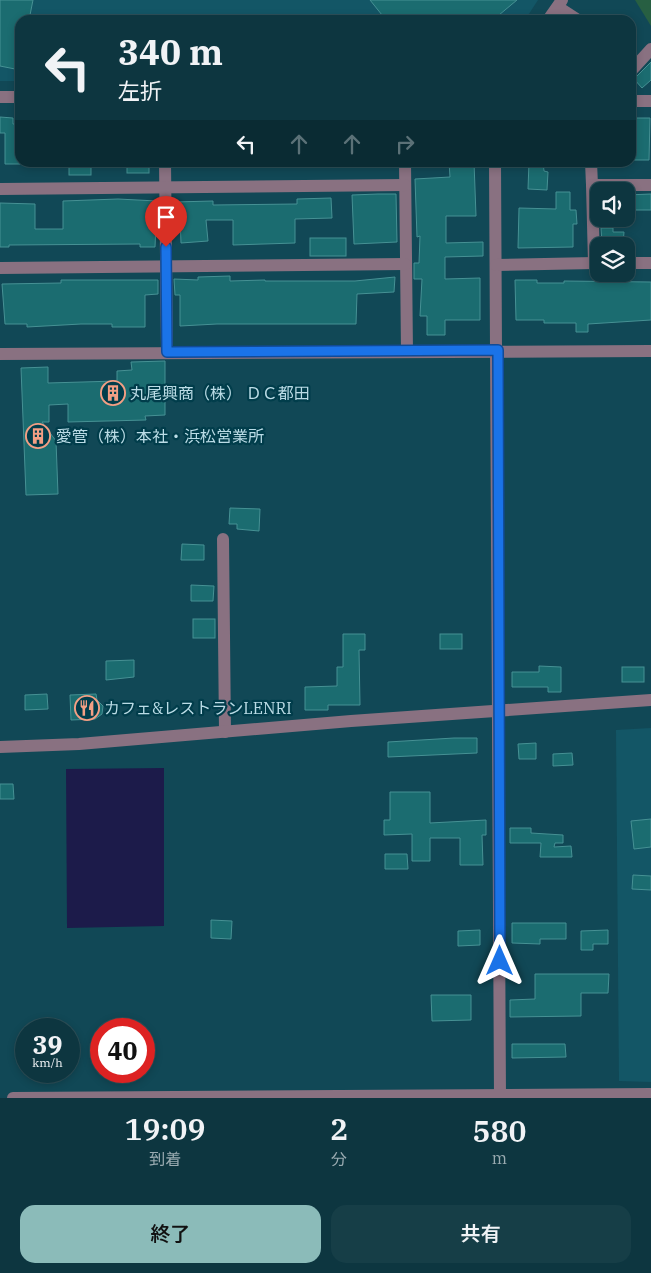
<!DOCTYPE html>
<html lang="ja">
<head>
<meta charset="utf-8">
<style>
  :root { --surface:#0d3640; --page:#163e47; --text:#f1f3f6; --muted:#9aabb1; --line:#2d5059; --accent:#8bbbb9 }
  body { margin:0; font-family:"IBM Plex Serif","Noto Sans JP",serif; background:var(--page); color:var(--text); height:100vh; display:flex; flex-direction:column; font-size:19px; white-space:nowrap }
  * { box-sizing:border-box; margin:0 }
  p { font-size:16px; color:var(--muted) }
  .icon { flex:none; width:28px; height:28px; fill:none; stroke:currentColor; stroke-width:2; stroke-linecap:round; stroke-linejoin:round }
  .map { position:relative; height:1098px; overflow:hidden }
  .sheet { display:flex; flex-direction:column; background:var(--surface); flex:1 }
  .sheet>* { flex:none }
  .guide { position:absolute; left:15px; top:15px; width:621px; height:152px; border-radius:15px; box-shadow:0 2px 8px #0003,0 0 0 1px var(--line); background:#0d3640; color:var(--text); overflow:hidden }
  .fabs { position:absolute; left:590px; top:182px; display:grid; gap:10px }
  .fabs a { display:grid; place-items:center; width:45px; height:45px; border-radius:10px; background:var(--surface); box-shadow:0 2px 8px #0003,0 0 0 1px var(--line); font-size:25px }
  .speed { position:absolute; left:15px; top:1018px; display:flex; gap:10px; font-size:25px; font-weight:700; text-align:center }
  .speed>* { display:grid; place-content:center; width:65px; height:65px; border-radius:50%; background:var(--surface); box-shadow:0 2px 8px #0003,0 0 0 1px var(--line); line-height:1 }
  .speed small { font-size:12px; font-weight:400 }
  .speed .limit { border:8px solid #d22; background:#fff; color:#111 }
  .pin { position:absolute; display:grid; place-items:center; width:42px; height:42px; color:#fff; margin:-51px -21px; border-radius:50% 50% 50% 0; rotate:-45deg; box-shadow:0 0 5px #0007 }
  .pin .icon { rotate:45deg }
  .me { position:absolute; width:55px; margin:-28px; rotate:0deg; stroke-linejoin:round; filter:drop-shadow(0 0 4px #0008) }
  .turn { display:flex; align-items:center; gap:18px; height:105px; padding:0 20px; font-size:22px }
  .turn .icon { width:65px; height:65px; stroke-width:2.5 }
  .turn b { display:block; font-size:35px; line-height:42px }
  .lanes { display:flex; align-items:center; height:48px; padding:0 20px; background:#0003; justify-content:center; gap:25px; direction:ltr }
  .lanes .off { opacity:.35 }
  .eta { display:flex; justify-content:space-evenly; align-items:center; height:85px; text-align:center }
  .eta b { font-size:30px; font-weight:600; line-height:35px }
  .action { display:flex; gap:10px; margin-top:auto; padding:10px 20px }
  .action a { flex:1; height:58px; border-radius:15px; background:var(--accent); color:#111; font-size:20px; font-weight:600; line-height:58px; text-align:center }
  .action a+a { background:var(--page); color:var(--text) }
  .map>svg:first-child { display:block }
  .built { fill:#135666 }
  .green { fill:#275f42 }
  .water { fill:#1c1b4a }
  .building { fill:#1b6c70; stroke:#469194 }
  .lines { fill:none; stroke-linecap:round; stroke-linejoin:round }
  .minor { stroke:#897181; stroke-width:12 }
  .route-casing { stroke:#114b97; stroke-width:12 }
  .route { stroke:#1a73e8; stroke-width:9 }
  .labels { text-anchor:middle; stroke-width:4.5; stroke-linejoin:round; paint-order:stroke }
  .poi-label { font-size:16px; fill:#bbdce6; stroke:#013d4b; text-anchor:start }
</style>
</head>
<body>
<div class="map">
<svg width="651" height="1098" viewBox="0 0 651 1098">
  <rect width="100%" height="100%" fill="#114856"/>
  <g class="built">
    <polygon points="0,0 538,0 525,20 20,20 20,81 0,81"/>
    <polygon points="651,728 651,1082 619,1081 616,730"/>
  </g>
  <polygon class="green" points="635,0 651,0 651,26"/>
  <polygon class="water" points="164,768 164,926 67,928 66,769"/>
  <g class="building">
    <polygon points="0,0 33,0 29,20 20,20 20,70 0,66"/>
    <polygon points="370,0 517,0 493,20 386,20"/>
    <polygon points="651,62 651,80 642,88 634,79"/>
    <polygon points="0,117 13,118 13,124 20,124 20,164 5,164 5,133 0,133"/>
    <polygon points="631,118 650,118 649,160 634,160 635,132 631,132"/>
    <rect x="69" y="162" width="22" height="13"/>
    <rect x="127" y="162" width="22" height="11"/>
    <polygon points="449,162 474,162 476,216 446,216 446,243 483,242 483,256 445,257 445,279 480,278 480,320 445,320 445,335 427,335 427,316 420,316 422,279 414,279 414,263 419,263 420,236 417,237 415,179 450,177"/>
    <polygon points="529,162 543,162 544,171 548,172 547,190 528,189"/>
    <polygon points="556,192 570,192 570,210 576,210 577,224 573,224 573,247 518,248 519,208 556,209"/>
    <polygon points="378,194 396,194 397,242 354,244 352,195"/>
    <polygon points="651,194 651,210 626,210 626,195"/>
    <polygon points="331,198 332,218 295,219 295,243 233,245 233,220 206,220 208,241 181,243 180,217 174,217 174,202 213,201 213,205 297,204 297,199"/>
    <polygon points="118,199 157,201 155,247 140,247 140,244 9,245 9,247 0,247 0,203 35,204 35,229 63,229 63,201"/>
    <polygon points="601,228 613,228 613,232 624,232 623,244 602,243"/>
    <rect x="310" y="238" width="36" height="18"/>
    <polygon points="230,276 230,281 265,280 265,281 355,281 395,277 394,292 357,294 356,324 217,324 180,326 180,295 175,295 174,279 198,280 198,277"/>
    <polygon points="61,280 158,280 158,294 145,295 145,327 112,327 112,324 81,324 27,327 27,324 5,324 2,284 61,283"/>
    <polygon points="515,280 537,280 537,283 564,283 564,281 651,282 651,320 588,324 588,332 576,332 576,323 544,323 544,320 516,320"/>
    <polygon points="165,361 165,415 145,416 146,420 68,422 68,404 49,405 49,422 42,422 56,441 58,494 26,495 21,368 48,367 48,383 117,381 117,371 132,370 131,362"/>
    <polygon points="230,508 260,509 259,531 237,529 237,524 229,524"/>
    <polygon points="182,544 204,545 204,560 181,560"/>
    <polygon points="191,585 214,586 213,601 191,601"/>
    <rect x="193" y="619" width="22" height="19"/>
    <polygon points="343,634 365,634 365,650 359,650 360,705 328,705 328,710 305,710 305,687 337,686 337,667 343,667"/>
    <rect x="440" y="634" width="22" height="15"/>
    <polygon points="134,660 134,677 106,680 106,661"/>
    <polygon points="539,666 561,667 561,692 548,692 548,687 512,687 512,672 539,672"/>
    <rect x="622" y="667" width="22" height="15"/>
    <polygon points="47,694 48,709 25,710 25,695"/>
    <polygon points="96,694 97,700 103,706 102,714 95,719 71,720 70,695"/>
    <polygon points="454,738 477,738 477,753 388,757 388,742"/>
    <polygon points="536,743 536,759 519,759 518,744"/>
    <polygon points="572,753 573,765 553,766 553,754"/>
    <polygon points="0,784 13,784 14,799 0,799"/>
    <polygon points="390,792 430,792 430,823 486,820 486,835 482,835 483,865 460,865 460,838 430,838 430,861 412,861 412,834 384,835 384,820 390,820"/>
    <polygon points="651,819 651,847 634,849 631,821"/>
    <polygon points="510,828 531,828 531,833 563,835 563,843 555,843 554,847 571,846 572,857 540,857 541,843 510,843"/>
    <polygon points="385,854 407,854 408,869 385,869"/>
    <polygon points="633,875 651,876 651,890 632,889"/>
    <polygon points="211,920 232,921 231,939 211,938"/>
    <polygon points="512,923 566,923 566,939 540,939 540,944 512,943"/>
    <polygon points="480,930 480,945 458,946 458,931"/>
    <polygon points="608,930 608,944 593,944 593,950 581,950 581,931"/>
    <polygon points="535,974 609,974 608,993 581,993 581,1016 510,1017 510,1000 535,999"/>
    <polygon points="431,995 471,995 471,1020 432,1021"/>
    <polygon points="512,1044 565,1044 566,1057 512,1058"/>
  </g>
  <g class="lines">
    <g class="minor">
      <polyline points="558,7 578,20"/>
      <polyline points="548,20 562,0"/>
      <polyline points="631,71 651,49"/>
      <polyline points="0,97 20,97"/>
      <polyline points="631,101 651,101"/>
      <polyline points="165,162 167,352"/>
      <polyline points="405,162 407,352"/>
      <polyline points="495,162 500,1098"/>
      <polyline points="591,162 592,185 651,185"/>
      <polyline points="592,185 594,263 599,263"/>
      <polyline points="0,189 405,185"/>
      <polyline points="626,263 651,263"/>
      <polyline points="496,265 594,263"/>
      <polyline points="0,268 405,264"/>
      <polyline points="0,354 651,351"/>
      <polyline points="223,539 225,732"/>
      <polyline points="0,747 79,744 351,721 651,700"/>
      <polyline points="13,1098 651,1094"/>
    </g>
  </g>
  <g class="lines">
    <defs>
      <polyline id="route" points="166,247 167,352 498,350 500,961"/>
    </defs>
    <use href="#route" class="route-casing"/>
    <use href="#route" class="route"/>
  </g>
  <defs>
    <symbol id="building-ring" viewBox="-11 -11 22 22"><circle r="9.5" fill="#013d4b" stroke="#f39f84" stroke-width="1.5"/><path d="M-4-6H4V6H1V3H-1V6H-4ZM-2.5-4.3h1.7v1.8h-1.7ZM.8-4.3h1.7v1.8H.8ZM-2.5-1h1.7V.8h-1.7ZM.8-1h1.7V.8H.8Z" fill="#f39f84"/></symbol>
    <symbol id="restaurant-ring" viewBox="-11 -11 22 22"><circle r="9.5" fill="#013d4b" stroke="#f39f84" stroke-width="1.5"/><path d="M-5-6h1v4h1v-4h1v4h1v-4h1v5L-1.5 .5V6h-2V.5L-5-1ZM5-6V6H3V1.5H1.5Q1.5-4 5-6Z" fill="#f39f84"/></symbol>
  </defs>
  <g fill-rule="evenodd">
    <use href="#building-ring" x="99" y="379" width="28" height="28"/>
    <use href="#building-ring" x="24" y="422" width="28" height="28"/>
    <use href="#restaurant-ring" x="73" y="694" width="28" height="28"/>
  </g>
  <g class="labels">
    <g class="poi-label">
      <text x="130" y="399">丸尾興商（株） ＤＣ都田</text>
      <text x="56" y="442">愛管（株）本社・浜松営業所</text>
      <text x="104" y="714">カフェ&amp;レストランLENRI</text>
    </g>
  </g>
</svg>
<div class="fabs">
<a><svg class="icon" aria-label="sound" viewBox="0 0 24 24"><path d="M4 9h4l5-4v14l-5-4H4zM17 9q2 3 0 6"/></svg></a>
<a><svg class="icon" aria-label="layers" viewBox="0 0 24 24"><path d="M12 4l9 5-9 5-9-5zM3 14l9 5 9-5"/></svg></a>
</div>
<div class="speed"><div>39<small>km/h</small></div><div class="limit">40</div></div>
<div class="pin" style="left:166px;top:247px;background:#d93025"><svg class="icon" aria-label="arrive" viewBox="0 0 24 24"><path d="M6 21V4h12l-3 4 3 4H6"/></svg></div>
<svg class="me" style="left:500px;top:961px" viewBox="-20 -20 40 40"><path d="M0-17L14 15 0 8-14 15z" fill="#1a73e8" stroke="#fff" stroke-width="4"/></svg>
<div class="guide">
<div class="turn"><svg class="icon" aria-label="left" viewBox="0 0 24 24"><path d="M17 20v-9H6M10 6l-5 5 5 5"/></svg><div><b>340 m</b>左折</div></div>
<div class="lanes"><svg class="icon" aria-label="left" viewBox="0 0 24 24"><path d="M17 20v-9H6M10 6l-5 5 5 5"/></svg><svg class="icon off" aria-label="ahead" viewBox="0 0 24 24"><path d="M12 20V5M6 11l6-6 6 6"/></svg><svg class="icon off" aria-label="ahead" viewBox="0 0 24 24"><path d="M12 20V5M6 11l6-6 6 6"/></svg><svg class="icon off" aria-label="right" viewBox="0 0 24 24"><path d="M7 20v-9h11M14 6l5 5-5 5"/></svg></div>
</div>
</div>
<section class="sheet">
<div class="eta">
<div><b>19:09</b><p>到着</p></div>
<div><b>2</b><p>分</p></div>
<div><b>580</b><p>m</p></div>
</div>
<div class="action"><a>終了</a><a>共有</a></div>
</section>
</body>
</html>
